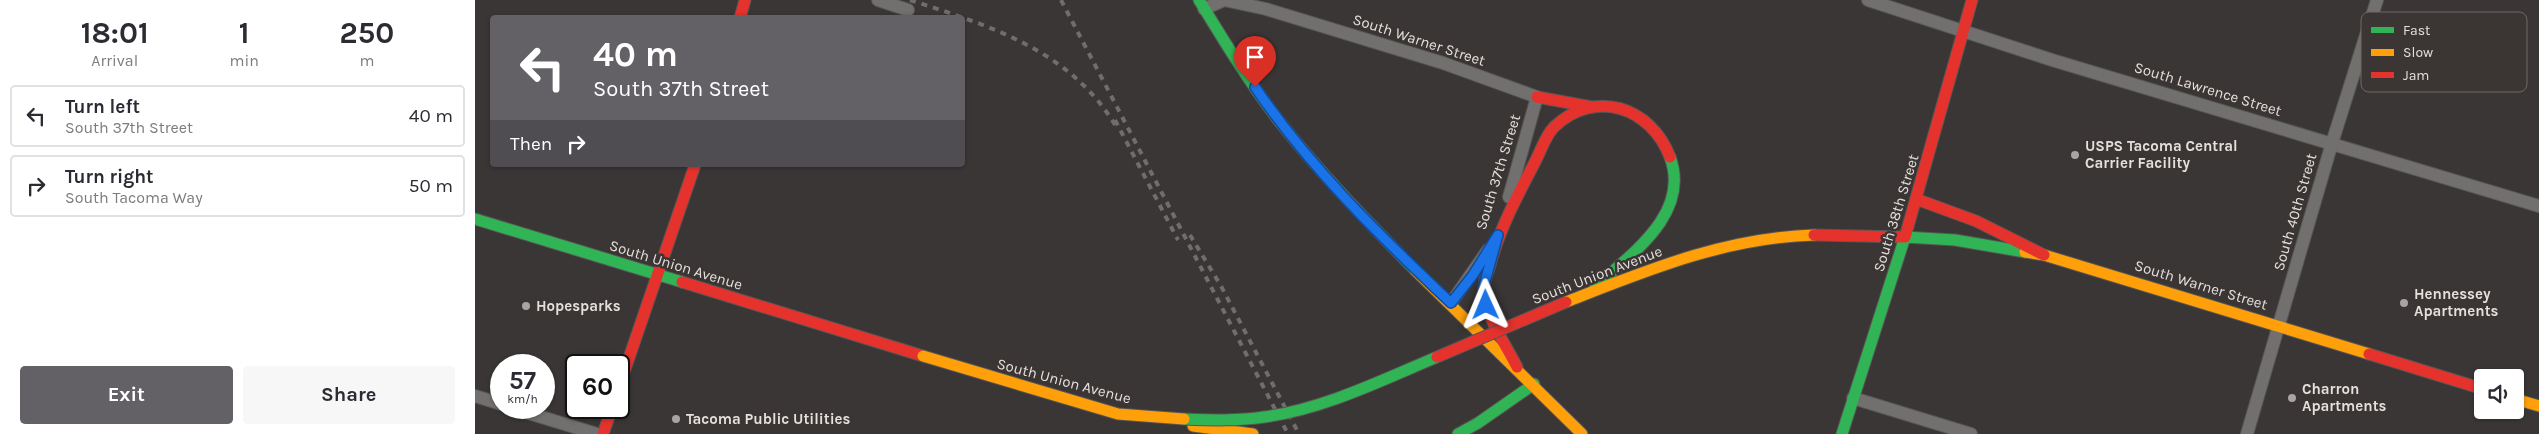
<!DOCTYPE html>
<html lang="en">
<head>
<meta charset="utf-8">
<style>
  :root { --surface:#fff; --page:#f7f7f7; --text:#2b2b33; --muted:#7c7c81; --line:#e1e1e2; --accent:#636166 }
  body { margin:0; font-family:Karla,sans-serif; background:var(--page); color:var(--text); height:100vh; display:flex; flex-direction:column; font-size:19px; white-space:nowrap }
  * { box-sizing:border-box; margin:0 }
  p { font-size:16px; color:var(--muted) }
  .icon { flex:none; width:28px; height:28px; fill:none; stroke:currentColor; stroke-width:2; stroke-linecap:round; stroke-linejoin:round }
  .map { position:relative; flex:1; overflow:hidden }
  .drawer { display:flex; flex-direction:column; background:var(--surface); width:475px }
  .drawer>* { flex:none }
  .guide { position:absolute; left:15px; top:15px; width:475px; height:152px; border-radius:5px; box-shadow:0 1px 4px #0004; background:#636166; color:#fff; overflow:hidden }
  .tools { position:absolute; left:1999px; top:369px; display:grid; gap:10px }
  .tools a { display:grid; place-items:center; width:50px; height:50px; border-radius:5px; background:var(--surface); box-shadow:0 1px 4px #0004; font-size:25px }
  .speed { position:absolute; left:15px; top:354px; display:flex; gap:10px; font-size:25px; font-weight:700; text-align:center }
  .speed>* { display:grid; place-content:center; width:65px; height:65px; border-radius:50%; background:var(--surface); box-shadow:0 1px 4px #0004; line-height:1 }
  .speed small { font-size:12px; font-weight:400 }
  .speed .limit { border:2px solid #111; border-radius:8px; background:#fff; color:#111 }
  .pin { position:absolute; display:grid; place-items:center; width:42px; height:42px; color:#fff; margin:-51px -21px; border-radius:50% 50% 50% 0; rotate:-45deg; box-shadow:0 0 5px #0007 }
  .pin .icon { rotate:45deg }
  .me { position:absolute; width:55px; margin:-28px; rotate:359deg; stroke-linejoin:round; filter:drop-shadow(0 0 4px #0008) }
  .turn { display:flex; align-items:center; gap:18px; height:105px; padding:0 20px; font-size:22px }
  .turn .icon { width:65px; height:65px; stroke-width:2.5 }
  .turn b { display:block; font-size:35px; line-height:42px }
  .then { display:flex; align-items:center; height:48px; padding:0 20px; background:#0003; gap:10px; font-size:19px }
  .eta { display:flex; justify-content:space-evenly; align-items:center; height:85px; text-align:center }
  .eta b { font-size:30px; font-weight:700; line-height:35px }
  .button { display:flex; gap:10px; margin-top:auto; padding:10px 20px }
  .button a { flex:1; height:58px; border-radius:5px; background:var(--accent); color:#fff; font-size:20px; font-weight:700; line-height:58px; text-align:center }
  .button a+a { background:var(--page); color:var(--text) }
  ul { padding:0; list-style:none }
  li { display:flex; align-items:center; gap:15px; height:62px; margin:0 10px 8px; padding:0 10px; border:2px solid var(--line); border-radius:5px }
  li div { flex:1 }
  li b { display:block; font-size:19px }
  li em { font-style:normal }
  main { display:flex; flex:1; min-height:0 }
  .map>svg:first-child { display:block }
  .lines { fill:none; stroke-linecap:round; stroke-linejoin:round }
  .street-casing { stroke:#575554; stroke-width:14 }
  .fast-casing { stroke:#575554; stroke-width:13 }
  .slow-casing { stroke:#575554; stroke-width:13 }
  .jam-casing { stroke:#575554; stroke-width:13 }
  .street { stroke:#72706f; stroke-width:12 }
  .fast { stroke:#30b455; stroke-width:11 }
  .slow { stroke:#ff9f0a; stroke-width:11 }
  .jam { stroke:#e5322d; stroke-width:11 }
  .rail { stroke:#706d6c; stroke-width:4; stroke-dasharray:6 6; stroke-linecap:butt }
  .fast-bridge-casing { stroke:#575554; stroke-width:13; stroke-linecap:butt }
  .slow-bridge-casing { stroke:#575554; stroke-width:13; stroke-linecap:butt }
  .jam-bridge-casing { stroke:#575554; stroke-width:13; stroke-linecap:butt }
  .fast-bridge { stroke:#30b455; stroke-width:11 }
  .slow-bridge { stroke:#ff9f0a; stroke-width:11 }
  .jam-bridge { stroke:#e5322d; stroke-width:11 }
  .route-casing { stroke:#114b97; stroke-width:12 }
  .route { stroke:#1a73e8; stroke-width:9 }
  .poi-dot { fill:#a8a4a4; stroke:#3b3533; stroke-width:2 }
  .labels { text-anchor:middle; stroke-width:5; stroke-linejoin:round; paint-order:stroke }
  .street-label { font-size:15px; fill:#e4e0df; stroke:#3b3533 }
  .poi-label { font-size:15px; font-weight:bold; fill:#e4e0df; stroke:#3b3533; text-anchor:start }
  .key { fill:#3b3533; stroke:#6e6867; stroke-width:1 }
  .key-label { font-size:14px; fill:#e4e0df }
</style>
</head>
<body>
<main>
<section class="drawer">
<div class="eta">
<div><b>18:01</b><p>Arrival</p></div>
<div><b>1</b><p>min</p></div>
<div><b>250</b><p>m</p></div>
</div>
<ul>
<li><svg class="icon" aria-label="left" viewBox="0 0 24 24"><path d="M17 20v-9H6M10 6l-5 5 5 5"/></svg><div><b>Turn left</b><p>South 37th Street</p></div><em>40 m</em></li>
<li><svg class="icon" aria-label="right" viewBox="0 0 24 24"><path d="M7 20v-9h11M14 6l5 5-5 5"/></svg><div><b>Turn right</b><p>South Tacoma Way</p></div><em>50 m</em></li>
</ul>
<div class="button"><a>Exit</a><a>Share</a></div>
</section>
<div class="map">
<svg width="2064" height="434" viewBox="0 0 2064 434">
  <rect width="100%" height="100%" fill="#393635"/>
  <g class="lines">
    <defs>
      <g id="street">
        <polyline points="403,0 433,10"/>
        <polyline points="1393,0 1577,60 2064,206"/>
        <polyline points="729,9 749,0 791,9 968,63 1062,97 1034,197"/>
        <polyline points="976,303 1013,250"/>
        <polyline points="0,396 26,404"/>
        <polyline points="1378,398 1496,434"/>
        <polyline points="37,408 122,434"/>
        <polyline points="1772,434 1857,143 1902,0"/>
      </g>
      <g id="fast">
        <path d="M724,0C749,41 774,82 804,121C846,174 893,222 940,270"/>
        <polyline points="0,219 207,282"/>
        <path d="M1120,287C1156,254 1216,214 1195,157"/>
        <polyline points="983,434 1003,423 1059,384"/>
        <polyline points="1367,434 1430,237 1480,240 1550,252"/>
      </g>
      <g id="slow">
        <polyline points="1550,252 1569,255 1894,354"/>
        <polyline points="940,270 1107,434"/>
        <path d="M1091,302C1173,270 1249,238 1339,235"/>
        <polyline points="2040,399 2064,406"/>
        <polyline points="718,426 778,434"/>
      </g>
      <g id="jam">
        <polyline points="265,18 270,0"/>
        <polyline points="1062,97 1117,107"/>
        <polyline points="1441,199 1501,221 1569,255"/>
        <polyline points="1339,235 1430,237 1497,0"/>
        <polyline points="207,282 448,356"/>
        <polyline points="1894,354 2008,389"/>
        <path d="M1042,367C1030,343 1009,315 1009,287C1009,280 1013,272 1015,265C1025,227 1043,195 1061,160C1066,150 1071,135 1079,127C1120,88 1176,107 1195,157"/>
        <polyline points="144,387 220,165"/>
        <polyline points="128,434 137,408"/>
      </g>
    </defs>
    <use href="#street" class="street-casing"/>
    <use href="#fast" class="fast-casing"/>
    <use href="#slow" class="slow-casing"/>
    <use href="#jam" class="jam-casing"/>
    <use href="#street" class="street"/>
    <use href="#fast" class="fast"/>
    <use href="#slow" class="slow"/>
    <use href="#jam" class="jam"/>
    <g class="rail">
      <path d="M435,0C515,26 596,50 642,128"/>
      <polyline points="586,0 813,434"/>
      <polyline points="640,120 703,240"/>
      <polyline points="715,235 746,286 824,434"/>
    </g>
    <defs>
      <path id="fast-bridge" d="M709,419C736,420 763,421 789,417C849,409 907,380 962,357"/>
      <polyline id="slow-bridge" points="448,356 643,414 709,419"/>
      <polyline id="jam-bridge" points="962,357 1091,302"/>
    </defs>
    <use href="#fast-bridge" class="fast-bridge-casing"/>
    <use href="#slow-bridge" class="slow-bridge-casing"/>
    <use href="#jam-bridge" class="jam-bridge-casing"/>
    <use href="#fast-bridge" class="fast-bridge"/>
    <use href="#slow-bridge" class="slow-bridge"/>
    <use href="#jam-bridge" class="jam-bridge"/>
  </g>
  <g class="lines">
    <defs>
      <path id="route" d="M780,87C835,168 905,236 976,303L998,275L1023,235L1009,285L1011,305"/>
    </defs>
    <use href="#route" class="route-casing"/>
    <use href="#route" class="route"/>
  </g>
  <g class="poi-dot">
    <circle cx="1600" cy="155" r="5"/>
    <circle cx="1929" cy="303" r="5"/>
    <circle cx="51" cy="306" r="5"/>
    <circle cx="1817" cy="398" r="5"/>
    <circle cx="201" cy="419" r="5"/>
  </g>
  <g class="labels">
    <g class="street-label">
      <text transform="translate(944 40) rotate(18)" y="5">South Warner Street</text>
      <text transform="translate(1733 89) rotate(17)" y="5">South Lawrence Street</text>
      <text transform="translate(1023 172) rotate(-73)" y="5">South 37th Street</text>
      <text transform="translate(1820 212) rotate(-74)" y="5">South 40th Street</text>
      <text transform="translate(1421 213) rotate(-73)" y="5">South 38th Street</text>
      <text transform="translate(201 265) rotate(17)" y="5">South Union Avenue</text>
      <text transform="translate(1122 275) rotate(-21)" y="5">South Union Avenue</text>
      <text transform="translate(1726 285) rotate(17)" y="5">South Warner Street</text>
      <text transform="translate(589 381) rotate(15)" y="5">South Union Avenue</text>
    </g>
    <g class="poi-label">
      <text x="1610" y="151">USPS Tacoma Central<tspan x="1610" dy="17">Carrier Facility</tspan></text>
      <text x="1939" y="299">Hennessey<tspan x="1939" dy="17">Apartments</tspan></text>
      <text x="61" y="311">Hopesparks</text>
      <text x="1827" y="394">Charron<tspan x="1827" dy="17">Apartments</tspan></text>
      <text x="211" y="424">Tacoma Public Utilities</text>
    </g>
  </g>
  <rect x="1886" y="12" width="166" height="80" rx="8" class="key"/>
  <rect x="1896" y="27" width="23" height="6" fill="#30b455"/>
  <rect x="1896" y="49" width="23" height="7" fill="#ff9f0a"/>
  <rect x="1896" y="72" width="23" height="6" fill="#e5322d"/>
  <g class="key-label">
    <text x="1928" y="35">Fast</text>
    <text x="1928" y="57">Slow</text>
    <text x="1928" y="80">Jam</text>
  </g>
</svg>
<div class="tools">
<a><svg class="icon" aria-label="sound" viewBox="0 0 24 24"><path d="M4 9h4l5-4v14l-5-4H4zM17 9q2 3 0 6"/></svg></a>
</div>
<div class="speed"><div>57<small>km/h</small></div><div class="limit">60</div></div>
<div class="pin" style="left:780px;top:87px;background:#d93025"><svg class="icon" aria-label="arrive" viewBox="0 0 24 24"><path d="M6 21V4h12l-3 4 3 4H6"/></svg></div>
<svg class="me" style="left:1011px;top:305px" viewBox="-20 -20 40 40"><path d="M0-17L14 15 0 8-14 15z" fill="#1a73e8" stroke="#fff" stroke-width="4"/></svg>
<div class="guide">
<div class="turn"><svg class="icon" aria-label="left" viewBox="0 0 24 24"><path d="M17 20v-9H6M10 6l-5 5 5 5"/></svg><div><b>40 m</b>South 37th Street</div></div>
<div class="then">Then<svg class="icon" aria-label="right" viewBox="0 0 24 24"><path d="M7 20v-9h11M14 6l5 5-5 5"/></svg></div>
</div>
</div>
</main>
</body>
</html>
